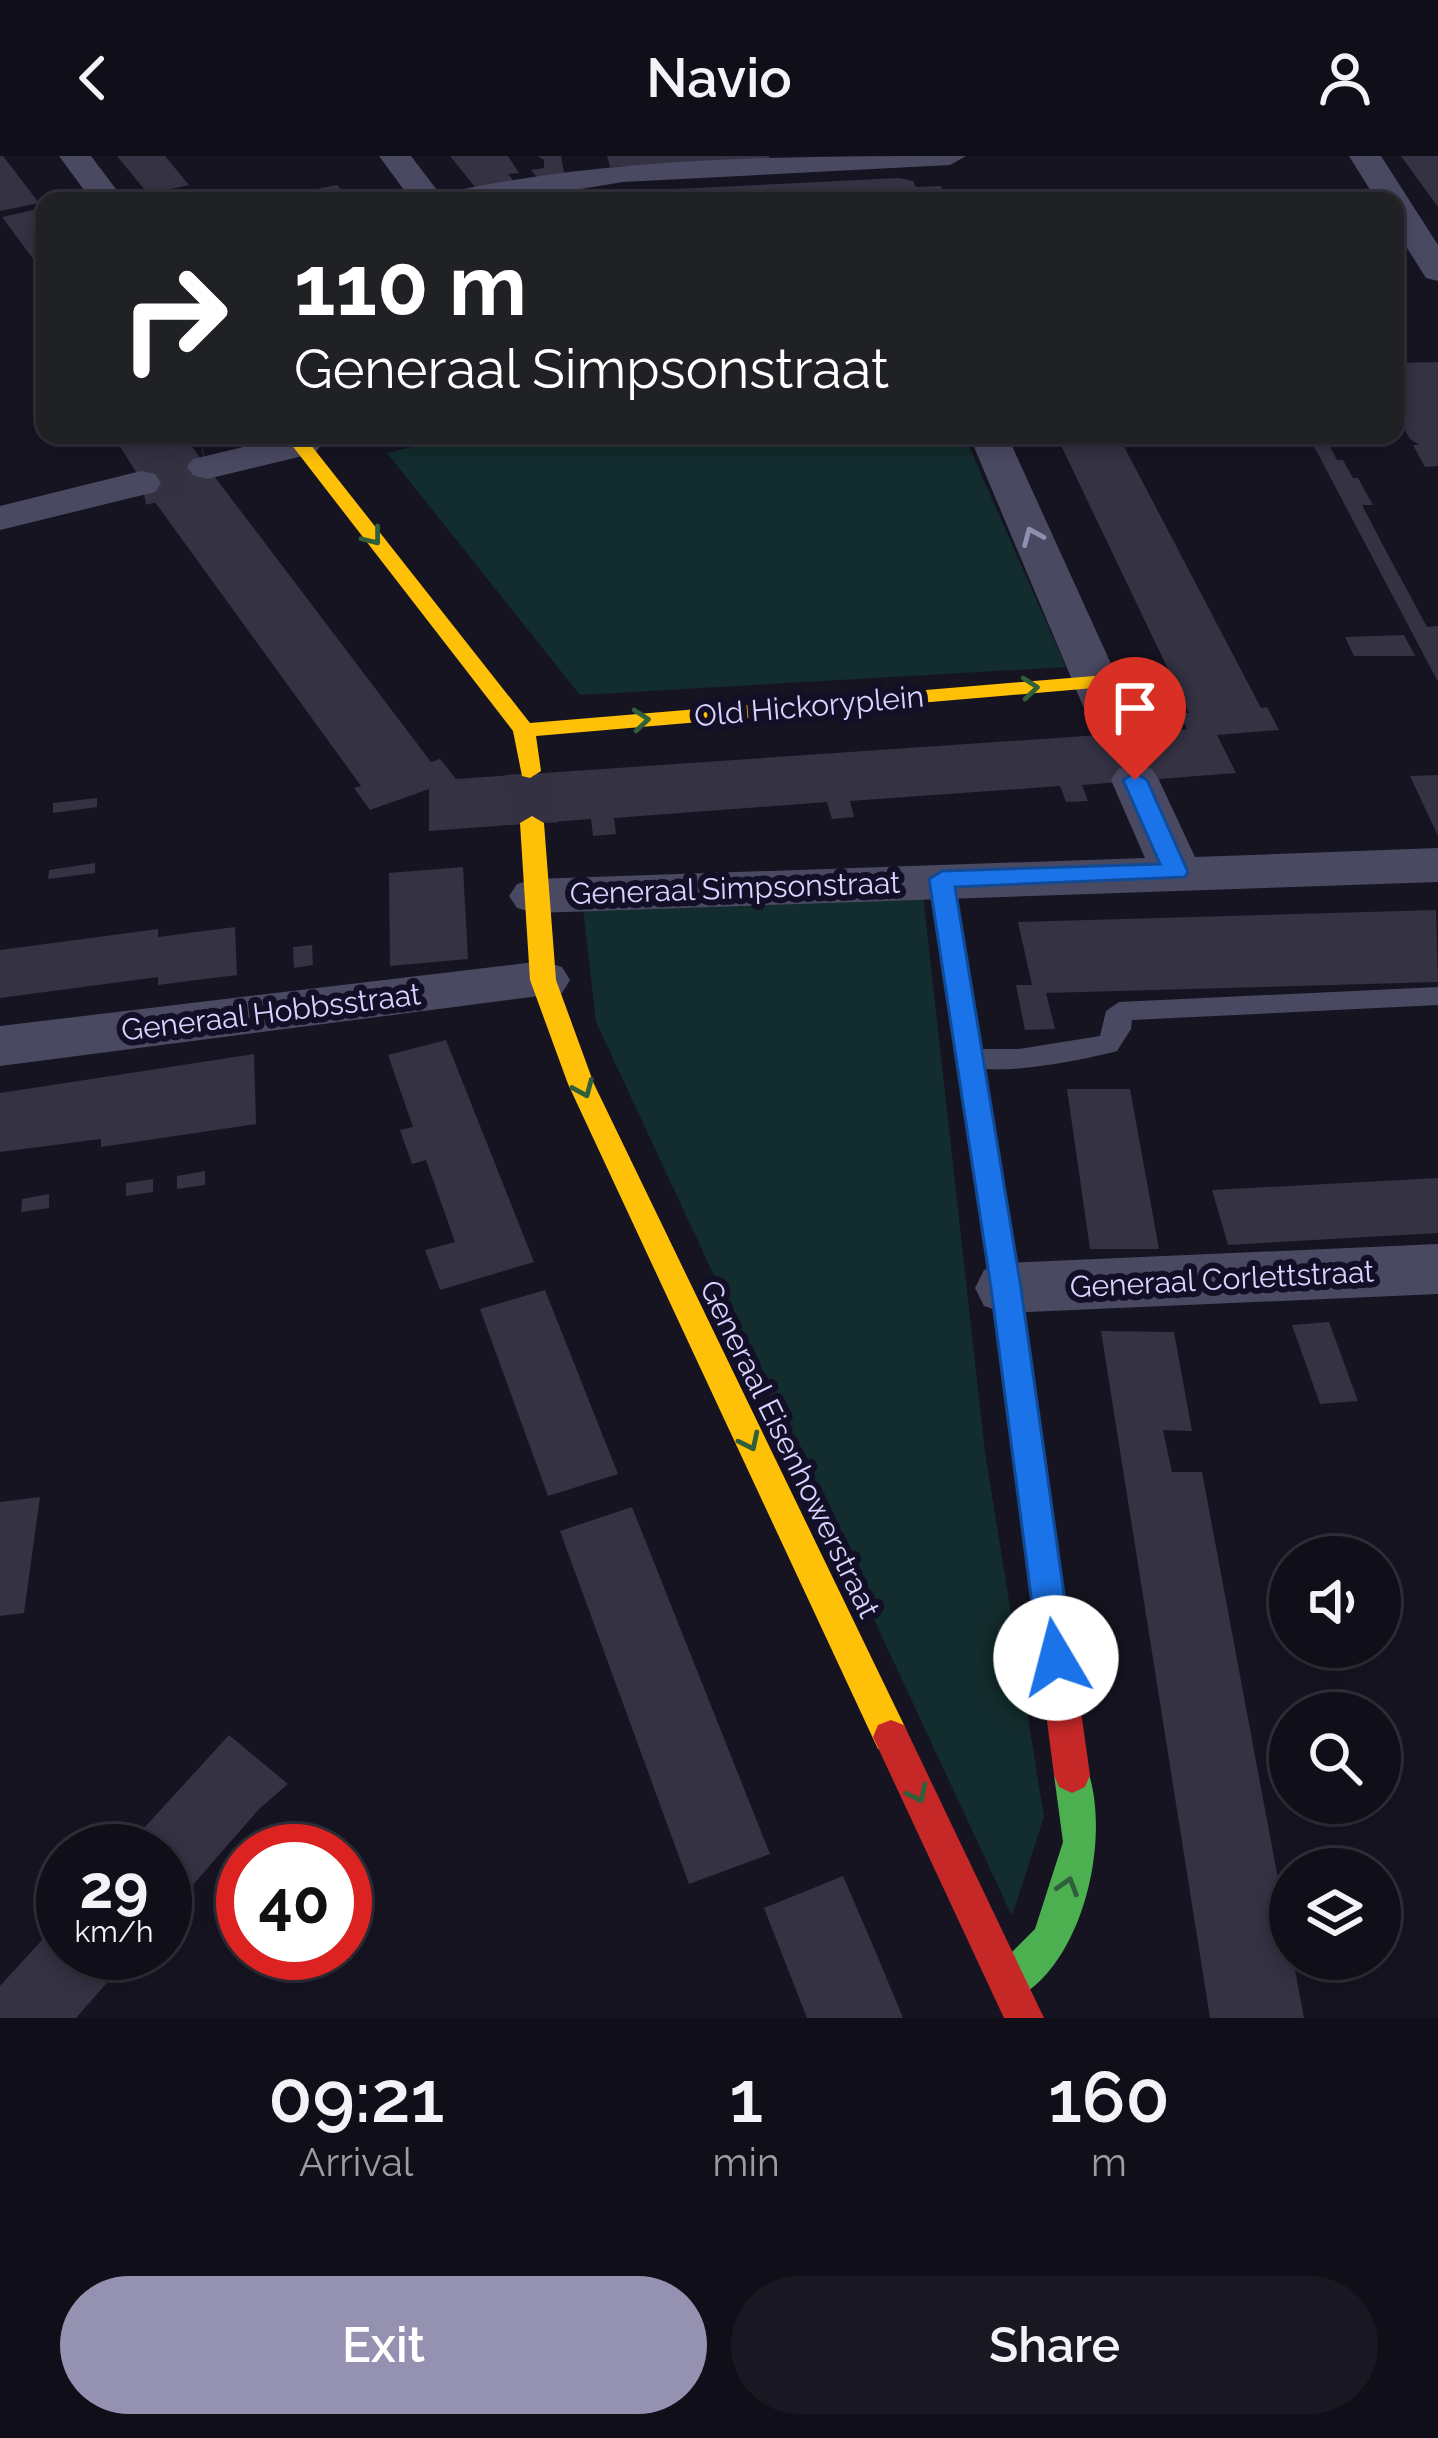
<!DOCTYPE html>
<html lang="en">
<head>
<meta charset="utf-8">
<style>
  :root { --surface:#100f19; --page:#191822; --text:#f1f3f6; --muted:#9c9ca2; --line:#302f38; --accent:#9591b1 }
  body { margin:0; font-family:Raleway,sans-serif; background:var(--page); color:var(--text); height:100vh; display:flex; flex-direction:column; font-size:45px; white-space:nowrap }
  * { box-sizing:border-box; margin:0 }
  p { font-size:39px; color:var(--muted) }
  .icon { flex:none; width:66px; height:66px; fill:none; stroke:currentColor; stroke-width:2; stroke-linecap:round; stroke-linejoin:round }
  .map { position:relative; height:1862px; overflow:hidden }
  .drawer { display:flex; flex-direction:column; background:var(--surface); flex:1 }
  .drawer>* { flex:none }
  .hud { position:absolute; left:36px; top:36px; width:1368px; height:252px; border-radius:24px; box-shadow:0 6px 18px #0003,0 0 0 3px var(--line); background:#202124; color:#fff; overflow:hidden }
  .tools { position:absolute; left:1269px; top:1380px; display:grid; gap:24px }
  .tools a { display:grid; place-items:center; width:132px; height:132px; border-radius:50%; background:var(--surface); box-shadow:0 6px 18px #0003,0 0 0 3px var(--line); font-size:60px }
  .speed { position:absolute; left:36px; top:1668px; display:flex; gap:24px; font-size:60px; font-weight:700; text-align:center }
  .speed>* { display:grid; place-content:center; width:156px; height:156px; border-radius:50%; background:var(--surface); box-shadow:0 6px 18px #0003,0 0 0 3px var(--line); line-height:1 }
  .speed small { font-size:30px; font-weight:400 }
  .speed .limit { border:18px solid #d22; background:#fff; color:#111 }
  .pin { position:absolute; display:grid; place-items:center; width:102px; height:102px; color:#fff; margin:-123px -51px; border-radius:50% 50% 50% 0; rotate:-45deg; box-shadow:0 0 12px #0007 }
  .pin .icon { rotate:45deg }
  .me { position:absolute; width:132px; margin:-66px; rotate:352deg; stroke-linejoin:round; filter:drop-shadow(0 0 9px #0008) }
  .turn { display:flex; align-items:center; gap:42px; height:252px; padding:0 60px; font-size:54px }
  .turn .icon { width:156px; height:156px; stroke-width:2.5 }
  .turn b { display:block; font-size:84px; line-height:102px }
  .eta { display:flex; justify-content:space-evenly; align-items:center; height:204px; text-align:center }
  .eta b { font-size:72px; font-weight:600; line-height:84px }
  .button { display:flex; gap:24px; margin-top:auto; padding:24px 60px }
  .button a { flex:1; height:138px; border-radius:72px; background:var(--accent); color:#fff; font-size:48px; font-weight:600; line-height:138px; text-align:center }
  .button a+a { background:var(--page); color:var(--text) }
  header { display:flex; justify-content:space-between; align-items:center; height:156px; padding:0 60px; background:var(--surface); font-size:54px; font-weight:600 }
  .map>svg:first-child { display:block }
  .green { fill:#132c2d }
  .building { fill:#343243 }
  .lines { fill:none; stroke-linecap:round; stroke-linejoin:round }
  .street-tunnel { stroke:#333142; stroke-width:45; stroke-dasharray:45 22; stroke-linecap:butt }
  .secondary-tunnel { stroke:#333142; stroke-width:52; stroke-dasharray:52 26; stroke-linecap:butt }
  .lane { fill:#4a4962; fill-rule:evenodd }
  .street { fill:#4a4962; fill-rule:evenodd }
  .fast { fill:#4caf50; fill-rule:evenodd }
  .slow { fill:#ffc107; fill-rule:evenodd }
  .jam { fill:#c62828; fill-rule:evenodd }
  .oneway { stroke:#928eb0 }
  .oneway2 { stroke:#305f3b }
  .route { fill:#1a73e8; stroke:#114b97; stroke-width:3 }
  .labels { text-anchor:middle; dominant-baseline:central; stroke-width:12; stroke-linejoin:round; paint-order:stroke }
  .street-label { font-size:30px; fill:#d9d4ff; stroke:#130f26 }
</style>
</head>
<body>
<header><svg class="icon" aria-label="back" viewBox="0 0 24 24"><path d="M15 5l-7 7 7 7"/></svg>Navio<svg class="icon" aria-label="person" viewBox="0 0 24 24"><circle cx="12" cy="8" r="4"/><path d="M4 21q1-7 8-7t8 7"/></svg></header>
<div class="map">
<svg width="1438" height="1862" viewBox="0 0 1438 1862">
  <rect width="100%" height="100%" fill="#161421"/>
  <g class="green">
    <path d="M 462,279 L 510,285 L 567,279 L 964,279 L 1066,511 L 580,539 L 387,297 Z"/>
    <path d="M 923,739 L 985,1296 L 1044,1661 L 1012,1760 L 596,866 L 583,752 Z"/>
  </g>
  <g class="building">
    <path d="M 0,0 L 3,0 L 39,47 L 0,55 Z"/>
    <path d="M 117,0 L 165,0 L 189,29 L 148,38 Z"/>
    <path d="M 450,0 L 508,0 L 519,17 L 508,18 L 517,29 L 479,36 Z"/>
    <path d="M 537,0 L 561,0 L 565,22 L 541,26 L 531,14 L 544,12 L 544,4 Z"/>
    <path d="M 607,0 L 769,0 L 770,4 L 610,11 Z"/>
    <path d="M 1401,0 L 1438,0 L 1438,51 Z"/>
    <path d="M 899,22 L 913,25 L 916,31 L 941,30 L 947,45 L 574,45 L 573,38 Z"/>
    <path d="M 337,29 L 352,45 L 267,45 L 267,43 Z"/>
    <path d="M 42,52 L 45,56 L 45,119 L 2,61 Z"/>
    <path d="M 1438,206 L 1438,310 L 1425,311 L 1413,289 L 1419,289 L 1410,283 L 1395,257 L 1395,223 L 1401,223 L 1395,207 Z"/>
    <path d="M 113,279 L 183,279 L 431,606 L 440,603 L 456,623 L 1187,573 L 1179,557 L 1189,557 L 1056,279 L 1118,279 L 1261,552 L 1267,551 L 1279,574 L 1217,579 L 1236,617 L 1082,629 L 1088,645 L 1066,646 L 1060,630 L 850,645 L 854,661 L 832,663 L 827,646 L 614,662 L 616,678 L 593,680 L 591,663 L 429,675 L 429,633 L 370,654 L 354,632 L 361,630 L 152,342 Z"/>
    <path d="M 1308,279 L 1324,279 L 1337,304 L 1343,304 L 1353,322 L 1358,322 L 1373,349 L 1362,349 L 1386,395 L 1427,471 L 1438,470 L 1438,526 Z"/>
    <path d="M 1404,479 L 1415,500 L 1354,500 L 1345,481 Z"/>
    <path d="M 1438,619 L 1438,680 L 1410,620 Z"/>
    <path d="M 97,642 L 97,651 L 53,657 L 53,647 Z"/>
    <path d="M 95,707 L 95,717 L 48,723 L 49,714 Z"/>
    <path d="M 463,711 L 468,803 L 390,810 L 389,717 Z"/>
    <path d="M 1436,754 L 1438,826 L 1046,837 L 1055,873 L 1025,874 L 1016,829 L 1032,829 L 1018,766 Z"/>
    <path d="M 235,771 L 237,819 L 158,829 L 158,821 L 0,842 L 0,794 L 158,773 L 158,781 Z"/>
    <path d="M 312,789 L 313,809 L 294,812 L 293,791 Z"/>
    <path d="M 446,884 L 534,1106 L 440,1134 L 425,1094 L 455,1086 L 426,1004 L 412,1008 L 400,974 L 413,971 L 388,899 Z"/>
    <path d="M 254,898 L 256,968 L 101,991 L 101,983 L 0,996 L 0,937 Z"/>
    <path d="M 1067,933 L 1130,933 L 1159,1093 L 1090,1093 Z"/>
    <path d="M 205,1015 L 205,1029 L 177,1033 L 177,1020 Z"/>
    <path d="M 1438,1022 L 1438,1077 L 1228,1089 L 1212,1034 Z"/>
    <path d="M 153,1023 L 153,1036 L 126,1040 L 126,1027 Z"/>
    <path d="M 49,1038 L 49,1052 L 21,1056 L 22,1043 Z"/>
    <path d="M 545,1134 L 618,1318 L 548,1340 L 480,1153 Z"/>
    <path d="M 1329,1166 L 1358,1245 L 1320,1248 L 1292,1169 Z"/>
    <path d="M 1101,1175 L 1174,1176 L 1192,1275 L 1163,1274 L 1172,1316 L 1202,1316 L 1304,1862 L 1210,1862 Z"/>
    <path d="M 40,1341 L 24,1457 L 0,1460 L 0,1346 Z"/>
    <path d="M 632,1351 L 770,1698 L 689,1728 L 560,1375 Z"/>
    <path d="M 229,1579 L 288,1628 L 259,1653 L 165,1761 L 165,1695 L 123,1695 Z"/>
    <path d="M 843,1720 L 874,1792 L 903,1862 L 807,1862 L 764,1752 Z"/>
    <path d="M 63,1761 L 63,1797 L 133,1797 L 76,1862 L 0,1862 L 0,1830 Z"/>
  </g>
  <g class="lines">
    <g class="street-tunnel">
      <path d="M 141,327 L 207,311"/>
      <path d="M 1118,576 L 1135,624"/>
    </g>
    <path class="secondary-tunnel" d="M 531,618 L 532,667"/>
    <path class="lane" d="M 1438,831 L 1438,849 L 1132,864 L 1131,873 L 1117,895 C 1088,903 975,927 957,903 L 970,893 L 1019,893 L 1100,880 L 1106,855 L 1119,846 Z"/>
    <g class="street">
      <path d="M 59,0 L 91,0 L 125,45 L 92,45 Z"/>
      <path d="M 379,0 L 411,0 L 440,38 C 611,0 791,0 966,0 L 950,9 L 623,26 L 509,45 L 412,45 Z"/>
      <path d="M 1349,0 L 1381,0 L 1438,89 L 1438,125 L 1426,122 L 1395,73 L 1395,45 L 1377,45 Z"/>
      <path d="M 294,279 L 315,281 L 321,289 L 315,297 L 207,323 L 193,319 L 187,311 L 193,303 Z"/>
      <path d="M 969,279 L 1007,279 L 1142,576 L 1135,586 L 1118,590 L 1101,586 L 1094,576 Z"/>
      <path d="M 141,315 L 155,318 L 161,327 L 155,336 L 0,374 L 0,350 Z"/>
      <path d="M 1135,609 L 1152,613 L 1159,624 L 1195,701 L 1438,692 L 1438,726 L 535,757 L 517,752 L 509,740 L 517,728 L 535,723 L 1145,702 L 1111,624 L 1118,613 Z"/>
      <path d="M 543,805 L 562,811 L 570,824 L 562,837 L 0,910 L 0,870 Z"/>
      <path d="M 1438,1088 L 1438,1138 L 1006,1157 L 984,1150 L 975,1132 L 984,1114 L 1006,1107 Z"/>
    </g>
    <path class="fast" d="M 1072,1601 L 1085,1607 C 1114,1676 1084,1815 1009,1846 L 995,1841 L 990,1827 L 995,1813 L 1035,1773 L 1063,1686 L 1054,1619 L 1059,1607 Z"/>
    <g class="slow">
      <path d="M 284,279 L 303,279 L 530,567 L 1094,520 L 1105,526 L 1094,532 L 536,580 L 541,615 L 530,622 L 522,620 L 513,575 Z"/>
      <path d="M 532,660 L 544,667 L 556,824 L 594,928 L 904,1569 L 909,1581 L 904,1593 L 891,1598 L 878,1593 L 568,928 L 530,824 L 520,667 Z"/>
    </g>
    <g class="jam">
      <path d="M 942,715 L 954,723 L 1021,1132 L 1090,1619 L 1085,1631 L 1072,1637 L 1059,1631 L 1054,1619 L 991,1132 L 930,723 Z"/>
      <path d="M 891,1564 L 904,1569 L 1044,1862 L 1004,1862 L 873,1581 L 878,1569 Z"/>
    </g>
  </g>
  <defs><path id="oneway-chevron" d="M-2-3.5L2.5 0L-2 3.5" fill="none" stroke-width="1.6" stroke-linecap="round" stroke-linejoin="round" transform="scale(3)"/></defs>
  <use class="oneway" href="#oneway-chevron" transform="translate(1032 380) rotate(-113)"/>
  <g class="oneway2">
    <use href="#oneway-chevron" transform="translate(373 381) rotate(52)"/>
    <use href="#oneway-chevron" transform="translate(1030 532) rotate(-5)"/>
    <use href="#oneway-chevron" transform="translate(641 564) rotate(-5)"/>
    <use href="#oneway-chevron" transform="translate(584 933) rotate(67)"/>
    <use href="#oneway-chevron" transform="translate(750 1286) rotate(64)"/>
    <use href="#oneway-chevron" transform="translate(918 1638) rotate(64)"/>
    <use href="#oneway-chevron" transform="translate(1068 1730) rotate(-73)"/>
  </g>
  <path class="route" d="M 1135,617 L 1147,624 L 1188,716 L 1185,721 L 955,731 L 1021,1132 L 1073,1502 L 1068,1513 L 1056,1518 L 1044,1513 L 1039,1502 L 991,1132 L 929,723 L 942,715 L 1160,708 L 1123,624 Z"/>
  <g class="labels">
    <g class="street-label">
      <text transform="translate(809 550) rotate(-5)">Old Hickoryplein</text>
      <text transform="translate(735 732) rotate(-2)">Generaal Simpsonstraat</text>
      <text transform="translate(271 856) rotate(-7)">Generaal Hobbsstraat</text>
      <text transform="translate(1222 1123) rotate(-3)">Generaal Corlettstraat</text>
      <text transform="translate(790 1293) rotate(64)">Generaal Eisenhowerstraat</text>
    </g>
  </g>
</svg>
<div class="tools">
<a><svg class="icon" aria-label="sound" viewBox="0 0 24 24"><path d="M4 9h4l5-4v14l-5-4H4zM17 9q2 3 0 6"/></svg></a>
<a><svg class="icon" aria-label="search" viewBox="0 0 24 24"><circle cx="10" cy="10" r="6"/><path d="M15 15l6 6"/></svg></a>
<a><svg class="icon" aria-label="layers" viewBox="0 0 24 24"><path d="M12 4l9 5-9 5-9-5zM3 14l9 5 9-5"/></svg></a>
</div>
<div class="speed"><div>29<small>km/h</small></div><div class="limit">40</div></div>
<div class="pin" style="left:1135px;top:624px;background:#d93025"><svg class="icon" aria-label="arrive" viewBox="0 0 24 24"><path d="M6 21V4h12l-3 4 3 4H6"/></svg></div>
<svg class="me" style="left:1056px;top:1502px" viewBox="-20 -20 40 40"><circle r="19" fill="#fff"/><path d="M0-13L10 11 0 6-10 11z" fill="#1a73e8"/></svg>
<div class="hud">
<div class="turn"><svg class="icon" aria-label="right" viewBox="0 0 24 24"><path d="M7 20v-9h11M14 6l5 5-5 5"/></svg><div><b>110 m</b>Generaal Simpsonstraat</div></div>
</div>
</div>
<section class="drawer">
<div class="eta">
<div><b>09:21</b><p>Arrival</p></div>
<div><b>1</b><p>min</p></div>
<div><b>160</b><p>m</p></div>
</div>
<div class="button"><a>Exit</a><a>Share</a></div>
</section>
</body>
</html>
